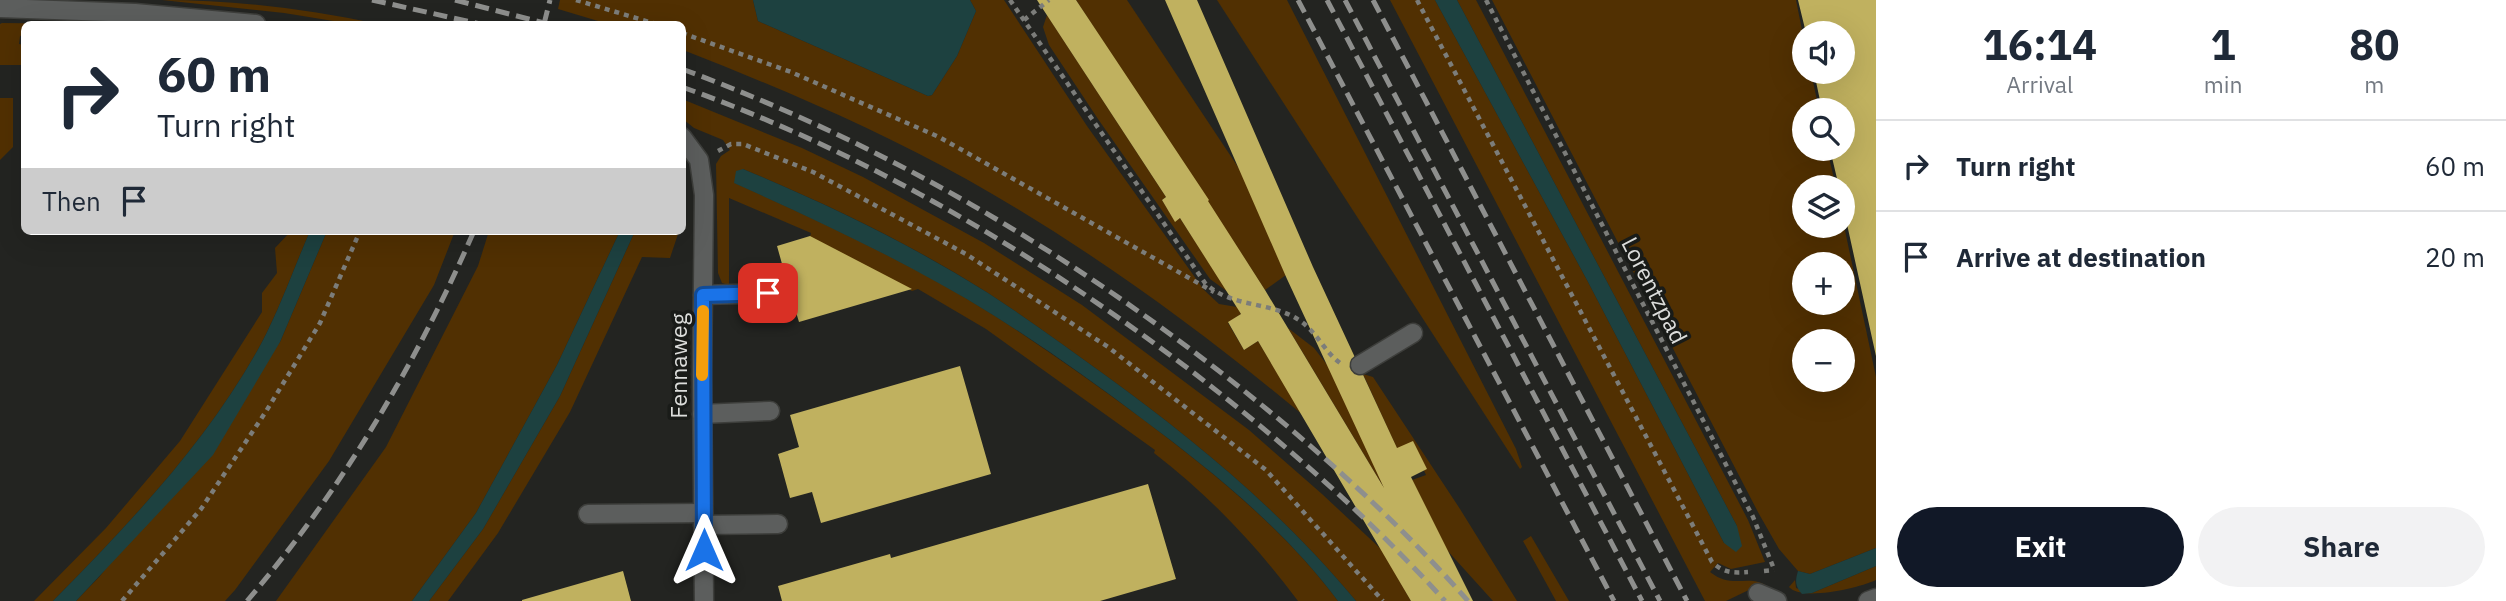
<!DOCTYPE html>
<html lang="en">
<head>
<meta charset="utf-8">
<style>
  :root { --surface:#fff; --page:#f2f2f3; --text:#1f2937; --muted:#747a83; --line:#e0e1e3; --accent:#111827 }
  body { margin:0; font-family:"IBM Plex Sans",sans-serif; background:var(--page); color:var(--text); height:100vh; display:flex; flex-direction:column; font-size:26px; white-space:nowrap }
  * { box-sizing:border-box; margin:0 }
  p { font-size:23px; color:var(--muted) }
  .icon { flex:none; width:38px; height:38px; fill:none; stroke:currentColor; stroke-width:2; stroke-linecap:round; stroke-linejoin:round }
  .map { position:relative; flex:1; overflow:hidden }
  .panel { display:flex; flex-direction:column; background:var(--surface); width:630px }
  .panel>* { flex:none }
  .guide { position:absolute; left:21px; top:21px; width:665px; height:214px; border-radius:10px; box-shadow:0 7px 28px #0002; background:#fff; color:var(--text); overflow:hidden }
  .fabs { position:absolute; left:1792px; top:21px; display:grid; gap:14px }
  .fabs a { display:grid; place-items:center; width:63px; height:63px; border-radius:50%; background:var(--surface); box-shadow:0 7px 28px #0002; font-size:35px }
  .pin { position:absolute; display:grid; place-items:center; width:60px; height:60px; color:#fff; margin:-30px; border-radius:14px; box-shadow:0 4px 10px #0006 }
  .me { position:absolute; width:77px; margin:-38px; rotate:0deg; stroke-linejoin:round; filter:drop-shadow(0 0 5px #0008) }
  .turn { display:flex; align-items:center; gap:24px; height:147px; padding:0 21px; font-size:32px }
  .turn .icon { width:91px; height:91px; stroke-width:2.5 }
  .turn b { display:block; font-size:49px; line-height:60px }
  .then { display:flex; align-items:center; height:66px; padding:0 21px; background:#0003; gap:14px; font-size:26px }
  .eta { display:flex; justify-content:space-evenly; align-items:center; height:119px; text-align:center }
  .eta b { font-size:42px; font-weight:700; line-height:49px }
  .button { display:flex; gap:14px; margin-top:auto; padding:14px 21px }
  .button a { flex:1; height:80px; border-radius:42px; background:var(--accent); color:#fff; font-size:28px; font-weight:700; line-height:80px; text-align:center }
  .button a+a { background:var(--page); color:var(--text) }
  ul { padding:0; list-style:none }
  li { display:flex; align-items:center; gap:21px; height:91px; padding:0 21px; border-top:2px solid var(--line) }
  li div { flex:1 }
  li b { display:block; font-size:26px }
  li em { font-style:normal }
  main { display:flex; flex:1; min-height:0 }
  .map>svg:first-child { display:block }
  .green { fill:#513002; fill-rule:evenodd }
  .water { fill:#1d4140 }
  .building { fill:#c0b15f }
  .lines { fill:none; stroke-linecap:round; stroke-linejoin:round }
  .minor-casing { stroke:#3d3e3b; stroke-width:21 }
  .path { stroke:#7c7d7a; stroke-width:4.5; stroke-dasharray:5 5; stroke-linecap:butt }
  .minor { stroke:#5c5e5d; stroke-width:18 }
  .rail { stroke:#8e8f8d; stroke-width:5; stroke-dasharray:14 7; stroke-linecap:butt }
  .route-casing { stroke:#114b97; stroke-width:18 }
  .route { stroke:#1a73e8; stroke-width:12 }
  .slow { stroke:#f59e0b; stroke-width:12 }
  .labels { text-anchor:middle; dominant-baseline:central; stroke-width:7; stroke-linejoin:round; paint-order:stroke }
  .street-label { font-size:23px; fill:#dcdddb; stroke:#191b18 }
</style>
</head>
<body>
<main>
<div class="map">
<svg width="1876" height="601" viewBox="0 0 1876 601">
  <rect width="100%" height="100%" fill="#232421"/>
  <g class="green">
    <path d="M 162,0 C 235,0 307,9 378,24 L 352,24 L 284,13 Z"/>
    <path d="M 560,0 L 753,0 L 758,21 L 928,96 L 932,95 L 957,56 L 976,11 L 970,0 L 1004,0 L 1087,126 L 1204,290 L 1219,304 L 1237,307 L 1241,314 L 1228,323 L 1244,350 L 1258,341 L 1303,415 C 1198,328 1087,247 968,180 C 876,129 780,88 683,50 L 682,24 L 608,24 L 558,9 Z"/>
    <path d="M 1076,0 L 1127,0 L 1240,170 L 1286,275 L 1265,290 Z"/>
    <path d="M 1217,0 L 1287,0 L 1516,449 L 1522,467 L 1520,469 Z"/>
    <path d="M 1390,0 L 1435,0 L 1587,280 L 1724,543 L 1737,526 L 1457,0 L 1476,0 L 1748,520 L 1765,562 L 1731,569 L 1718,563 L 1710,572 C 1734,591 1750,571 1771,589 L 1755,587 L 1726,601 L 1705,601 Z"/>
    <path d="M 1492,0 L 1796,0 L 1804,40 L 1804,72 L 1811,72 L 1819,110 L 1804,110 L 1804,149 L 1827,149 L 1836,187 L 1804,187 L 1804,226 L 1843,226 L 1843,221 L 1876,377 L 1876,548 L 1810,574 L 1798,571 L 1779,549 L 1759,514 ZM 1804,264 L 1843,264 L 1843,303 L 1804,303 ZM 1804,341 L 1843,341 L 1843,380 L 1804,380 Z"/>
    <path d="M 1047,15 L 1166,197 L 1162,200 L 1175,221 L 1180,218 L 1228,292 L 1210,279 L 1098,119 L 1049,45 L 1043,27 Z"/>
    <path d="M 2,23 L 88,24 L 24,24 L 24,35 L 20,36 L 19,44 L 24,45 L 24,65 L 0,65 L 0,24 Z"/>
    <path d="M 0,98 L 13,98 L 13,147 L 0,160 Z"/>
    <path d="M 682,99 L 802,148 L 863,177 L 984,243 L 1082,305 L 1249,430 L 1322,494 L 1382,550 L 1411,601 L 1356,601 C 1284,514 1196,441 1105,375 C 1066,347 1028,319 988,293 C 911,244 827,204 743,169 L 735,183 C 823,223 913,264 995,316 C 1046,349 1095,384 1144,420 C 1214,473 1285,530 1338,601 L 1298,601 C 1256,545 1210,496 1154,453 L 1155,450 L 986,329 L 918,289 L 912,291 L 810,237 L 811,233 L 729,198 L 729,285 L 722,283 L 718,273 L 716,164 L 721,156 L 730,150 L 723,140 L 694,128 L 683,119 Z"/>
    <path d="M 291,231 L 310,231 C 294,268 280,308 261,344 C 208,441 130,523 53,601 L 34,601 L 106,528 L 180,441 L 262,312 L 262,293 L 277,273 L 275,248 Z"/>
    <path d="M 327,231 L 455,231 L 434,285 L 329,461 L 235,590 L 225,601 L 76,601 L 100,576 L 280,342 Z"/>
    <path d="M 489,231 L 620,231 L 557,365 L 476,513 L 412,601 L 276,601 L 386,447 L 478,266 Z"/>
    <path d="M 635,231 L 679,231 L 670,258 L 642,257 L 570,412 L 498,533 L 448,601 L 429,601 L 483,529 L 560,396 Z"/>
    <path d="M 1288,328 L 1314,348 L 1328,366 L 1387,493 Z"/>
    <path d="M 1363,374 L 1373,377 L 1460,509 L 1517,601 L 1493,601 L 1446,549 L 1412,480 L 1426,475 L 1414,448 L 1399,453 Z"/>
    <path d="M 1531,536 L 1569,601 L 1556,601 L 1523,541 Z"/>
    <path d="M 1876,566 L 1876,580 C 1856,589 1801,601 1789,587 L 1795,580 L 1796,588 L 1812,593 Z"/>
  </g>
  <g class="water">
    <path d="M 753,0 L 970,0 L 976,11 L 957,56 L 932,95 L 928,96 L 758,21 Z"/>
    <path d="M 1435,0 L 1457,0 L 1737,526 L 1742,546 L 1736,552 L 1724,543 L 1587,280 Z"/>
    <path d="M 743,169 C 827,204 910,244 988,293 C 1028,319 1066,347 1105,375 C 1196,441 1284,514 1356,601 L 1338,601 C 1285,530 1215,473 1145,421 C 1096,384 1046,348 993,315 C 911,264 823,223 734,183 L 736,171 Z"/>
    <path d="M 310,231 L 327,231 L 280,342 L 213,455 L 76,601 L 53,601 C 130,523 208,441 261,344 C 280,308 294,268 310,231 Z"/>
    <path d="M 620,231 L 635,231 L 560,396 L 483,529 L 429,601 L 412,601 L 476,513 L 557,365 Z"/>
    <path d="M 1876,548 L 1876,566 L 1812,593 L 1802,594 C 1795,586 1795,581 1798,571 L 1810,574 Z"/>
  </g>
  <g class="building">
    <path d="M 1037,0 L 1076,0 L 1209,200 L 1208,201 L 1265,290 L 1384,488 L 1287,279 L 1165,0 L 1197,0 L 1313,267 L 1397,448 L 1413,441 L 1427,469 L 1411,477 L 1473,601 L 1411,601 L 1258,341 L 1244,350 L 1228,322 L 1241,314 L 1180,218 L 1175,222 L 1162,200 L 1166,197 Z"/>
    <path d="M 1798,0 L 1876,0 L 1876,356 L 1843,206 L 1843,187 L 1839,187 L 1830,149 L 1843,149 L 1843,110 L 1822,110 L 1814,72 L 1843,72 L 1843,33 L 1806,33 Z"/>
    <path d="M 810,236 L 912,289 L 799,322 L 784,273 L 779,273 L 784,271 L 777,246 Z"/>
    <path d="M 960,366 L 991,474 L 821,523 L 812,492 L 790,498 L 778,454 L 799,447 L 790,415 Z"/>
    <path d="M 1148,484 L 1176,579 L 1100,601 L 782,601 L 778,586 L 890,554 L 891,558 Z"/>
    <path d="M 623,571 L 631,601 L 522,601 L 522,600 Z"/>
  </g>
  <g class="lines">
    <g class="minor-casing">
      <g id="minor">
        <path d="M 0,8 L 135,13 L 256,24"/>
        <path d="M 682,137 L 699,160 L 704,195 L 702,377 L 704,601"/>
        <path d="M 703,295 L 768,293"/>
        <path d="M 1360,365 L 1413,333"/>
        <path d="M 702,414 L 770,411"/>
        <path d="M 588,514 L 703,513"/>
        <path d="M 703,525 L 778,524"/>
        <path d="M 1758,593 L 1777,601"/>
        <path d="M 1868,601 L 1876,598"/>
      </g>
    </g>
    <g class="path">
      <path d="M 576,0 L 656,24"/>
      <path d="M 1010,0 L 1205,283 C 1231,308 1270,301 1299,320 C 1316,331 1324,351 1340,363"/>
      <path d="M 1417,0 L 1712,562 C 1724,573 1732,573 1748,572"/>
      <path d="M 1486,0 L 1753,517 L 1774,569"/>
      <path d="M 1024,20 L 1049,0"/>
      <path d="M 682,33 L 791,72 L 939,137 L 1214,292"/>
      <path d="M 718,151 L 731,144 L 743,144 L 813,172 L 966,254 L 1108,347 L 1266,470 L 1383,601"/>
      <path d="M 1764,571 L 1774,570"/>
      <path d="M 122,601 L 201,509 L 265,413 L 320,323 L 360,231"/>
    </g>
    <use href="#minor" class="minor"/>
    <g class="rail">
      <path d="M 372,0 L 480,24"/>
      <path d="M 455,0 L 548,24"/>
      <path d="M 1298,0 L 1614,601"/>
      <path d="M 1327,0 L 1642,601"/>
      <path d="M 1345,0 L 1660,601"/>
      <path d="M 1373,0 L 1687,601"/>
      <path d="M 544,24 L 550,0"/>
      <path d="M 682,69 C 879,142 1059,246 1224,375 C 1311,443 1395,518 1468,601"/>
      <path d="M 682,87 C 867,153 1039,255 1194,373 C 1283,442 1369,517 1445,601"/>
      <path d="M 247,601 C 342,490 416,364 474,231"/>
    </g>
  </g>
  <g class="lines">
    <g class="route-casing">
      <path id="route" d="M 704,550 L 703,295 L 768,293"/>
    </g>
    <use href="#route" class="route"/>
    <path class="slow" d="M 702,375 L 703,311"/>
  </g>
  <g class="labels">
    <g class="street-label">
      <text transform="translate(1655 290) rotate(63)">Lorentzpad</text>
      <text transform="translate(678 366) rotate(-90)">Fennaweg</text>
    </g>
  </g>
</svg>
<div class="fabs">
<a><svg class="icon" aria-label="sound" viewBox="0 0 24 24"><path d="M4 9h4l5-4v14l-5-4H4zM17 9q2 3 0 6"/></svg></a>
<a><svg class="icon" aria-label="search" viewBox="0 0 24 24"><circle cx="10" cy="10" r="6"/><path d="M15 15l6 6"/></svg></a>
<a><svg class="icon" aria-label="layers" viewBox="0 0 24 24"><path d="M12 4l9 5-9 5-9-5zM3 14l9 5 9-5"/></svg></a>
<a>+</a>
<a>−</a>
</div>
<div class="pin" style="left:768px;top:293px;background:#d93025"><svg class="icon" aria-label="arrive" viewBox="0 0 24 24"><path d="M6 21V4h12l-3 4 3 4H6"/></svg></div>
<svg class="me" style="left:704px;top:550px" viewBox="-20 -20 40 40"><path d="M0-17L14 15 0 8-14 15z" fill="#1a73e8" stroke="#fff" stroke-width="4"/></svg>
<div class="guide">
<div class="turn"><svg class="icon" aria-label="right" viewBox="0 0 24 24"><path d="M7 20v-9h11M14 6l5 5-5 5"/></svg><div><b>60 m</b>Turn right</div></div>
<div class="then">Then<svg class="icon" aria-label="arrive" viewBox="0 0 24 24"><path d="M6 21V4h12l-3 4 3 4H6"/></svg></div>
</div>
</div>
<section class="panel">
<div class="eta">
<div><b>16:14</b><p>Arrival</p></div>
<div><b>1</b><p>min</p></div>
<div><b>80</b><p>m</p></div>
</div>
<ul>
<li><svg class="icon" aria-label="right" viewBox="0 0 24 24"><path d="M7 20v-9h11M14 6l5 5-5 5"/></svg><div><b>Turn right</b></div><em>60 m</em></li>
<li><svg class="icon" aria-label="arrive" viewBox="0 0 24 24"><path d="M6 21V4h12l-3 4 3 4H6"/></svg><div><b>Arrive at destination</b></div><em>20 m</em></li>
</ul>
<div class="button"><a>Exit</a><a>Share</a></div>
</section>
</main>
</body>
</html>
